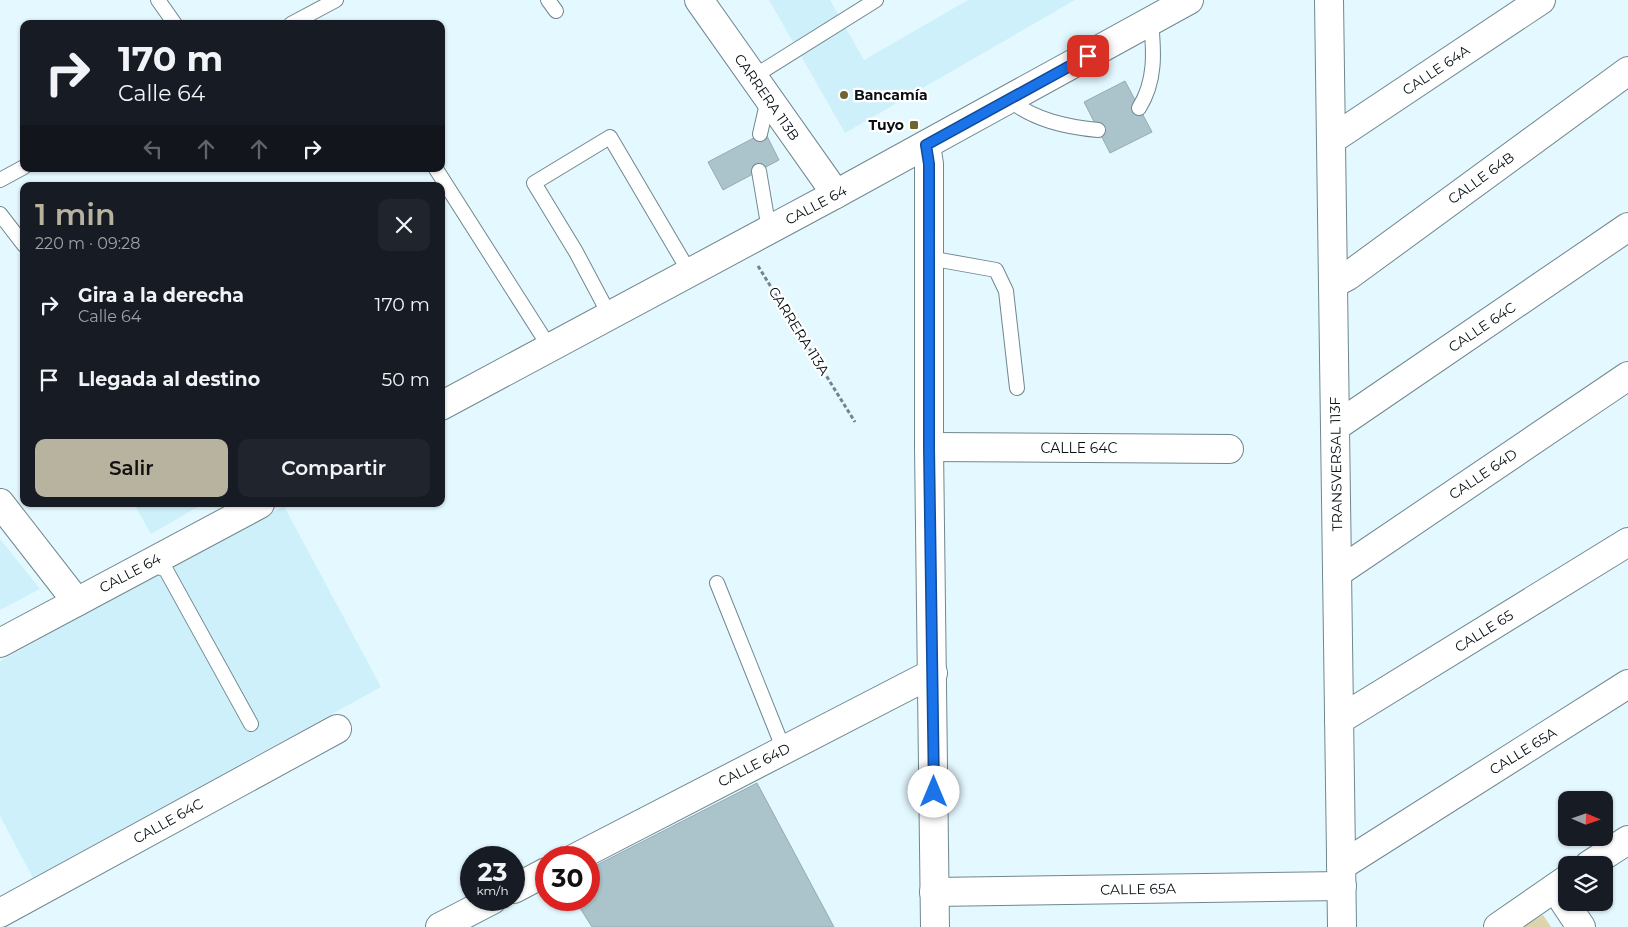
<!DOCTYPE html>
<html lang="es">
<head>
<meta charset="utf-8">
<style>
  :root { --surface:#171b24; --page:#20242c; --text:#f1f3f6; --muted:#9ea1a6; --accent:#b7b39e }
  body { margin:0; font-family:Montserrat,sans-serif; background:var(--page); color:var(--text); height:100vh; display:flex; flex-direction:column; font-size:19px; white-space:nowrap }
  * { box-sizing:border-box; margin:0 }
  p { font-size:16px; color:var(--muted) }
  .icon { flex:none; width:28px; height:28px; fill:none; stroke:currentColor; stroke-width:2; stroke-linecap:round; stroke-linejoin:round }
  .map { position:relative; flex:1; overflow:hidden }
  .sheet { position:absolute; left:20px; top:182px; width:425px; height:325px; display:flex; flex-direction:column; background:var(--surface); border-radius:10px; box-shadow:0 1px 4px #0004 }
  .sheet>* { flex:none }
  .hud { position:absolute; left:20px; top:20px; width:425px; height:152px; border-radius:10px; box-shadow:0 1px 4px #0004; background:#171b24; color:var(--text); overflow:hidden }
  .needle { width:32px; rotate:92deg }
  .fabs { position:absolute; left:1558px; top:791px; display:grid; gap:10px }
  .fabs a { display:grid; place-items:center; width:55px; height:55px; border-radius:10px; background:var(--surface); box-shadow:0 1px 4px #0004; font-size:25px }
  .speed { position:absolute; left:460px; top:846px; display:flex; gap:10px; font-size:25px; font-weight:700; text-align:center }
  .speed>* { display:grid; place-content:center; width:65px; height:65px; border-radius:50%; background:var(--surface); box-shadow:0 1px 4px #0004; line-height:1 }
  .speed small { font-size:12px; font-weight:400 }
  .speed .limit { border:8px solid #d22; background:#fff; color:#111 }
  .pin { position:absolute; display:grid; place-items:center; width:42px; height:42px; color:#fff; margin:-21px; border-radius:10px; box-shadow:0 2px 8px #0006 }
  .me { position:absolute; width:55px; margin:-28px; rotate:0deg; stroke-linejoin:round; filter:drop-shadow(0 0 4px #0008) }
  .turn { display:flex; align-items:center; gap:18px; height:105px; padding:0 15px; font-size:22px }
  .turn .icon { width:65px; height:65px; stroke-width:2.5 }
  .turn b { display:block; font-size:35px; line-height:42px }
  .lanes { display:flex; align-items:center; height:48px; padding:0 15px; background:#0003; justify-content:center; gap:25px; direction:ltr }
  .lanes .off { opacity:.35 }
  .round { display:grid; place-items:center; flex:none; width:52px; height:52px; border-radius:10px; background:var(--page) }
  .headline { display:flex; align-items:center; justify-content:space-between; height:85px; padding:0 15px }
  h1 { font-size:30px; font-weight:600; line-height:38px; color:var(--accent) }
  .button { display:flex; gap:10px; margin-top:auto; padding:10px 15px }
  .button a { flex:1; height:58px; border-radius:10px; background:var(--accent); color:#111; font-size:20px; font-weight:600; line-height:58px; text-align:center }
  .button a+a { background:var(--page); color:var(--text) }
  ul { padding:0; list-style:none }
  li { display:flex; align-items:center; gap:15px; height:75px; padding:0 15px }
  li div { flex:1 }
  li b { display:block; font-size:19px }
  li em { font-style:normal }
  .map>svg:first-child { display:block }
  .built { fill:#cef0fb }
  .green { fill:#ddd4ad }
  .building { fill:#abc3ca; stroke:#94acb3 }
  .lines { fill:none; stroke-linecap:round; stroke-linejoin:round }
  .service-casing { stroke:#70878e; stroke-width:16 }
  .minor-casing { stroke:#70878e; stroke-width:30 }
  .tertiary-casing { stroke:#70878e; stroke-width:30 }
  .path { stroke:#768489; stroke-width:3; stroke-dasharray:4 2.5; stroke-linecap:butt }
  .service { stroke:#fff; stroke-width:14 }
  .minor { stroke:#fff; stroke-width:28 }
  .tertiary { stroke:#fff; stroke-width:28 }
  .route-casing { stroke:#114b97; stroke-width:12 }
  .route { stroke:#1a73e8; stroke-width:9 }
  .poi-dot { fill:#706532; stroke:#fff; stroke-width:2 }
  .labels { text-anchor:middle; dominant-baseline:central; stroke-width:4.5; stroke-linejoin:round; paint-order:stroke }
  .street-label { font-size:14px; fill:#081013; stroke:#fff }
  .poi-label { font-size:14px; font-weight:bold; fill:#081013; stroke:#fff; text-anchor:start }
</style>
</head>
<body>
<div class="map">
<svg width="1628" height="927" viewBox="0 0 1628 927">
  <rect width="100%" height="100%" fill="#e4f8ff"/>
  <g class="built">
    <path d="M 769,0 L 830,0 L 864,60 L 968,0 L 1075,0 L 845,133 Z"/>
    <path d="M 134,504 L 203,504 L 151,534 Z"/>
    <path d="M 284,506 L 381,687 L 33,878 L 0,816 L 0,661 Z"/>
    <path d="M 0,539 L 40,589 L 0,610 Z"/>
  </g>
  <path class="green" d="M 1543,915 L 1551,927 L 1522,927 Z"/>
  <g class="building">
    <path d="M 1125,81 L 1152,132 L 1110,153 L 1084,102 Z"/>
    <path d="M 765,132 L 779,160 L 723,190 L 708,162 Z"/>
    <path d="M 757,783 L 834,927 L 592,927 L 575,900 L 589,900 L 589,869 Z"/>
  </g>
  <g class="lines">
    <g class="service-casing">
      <g id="service">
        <path d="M 158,0 L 175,24"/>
        <path d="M 548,0 L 556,11"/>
        <path d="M 291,24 L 336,0"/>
        <path d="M 753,77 L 876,0"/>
        <path d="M 1008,99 C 1034,120 1066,127 1098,130"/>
        <path d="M 1139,108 C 1156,81 1154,52 1151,21"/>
        <path d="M 760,134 L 768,99"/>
        <path d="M 436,169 L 550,348"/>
        <path d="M 759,171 L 769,230"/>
        <path d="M 0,180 L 24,167"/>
        <path d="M 0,214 L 24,245"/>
        <path d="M 929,258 L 996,270 L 1006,291 L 1017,388"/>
        <path d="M 610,316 L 576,252 L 534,183 L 610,137 L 690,273"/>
        <path d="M 150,563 L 166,570 L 251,724"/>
        <path d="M 717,583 L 784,750"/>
      </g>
    </g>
    <g class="minor-casing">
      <g id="minor">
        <path d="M 1331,140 L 1541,0"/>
        <path d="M 926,145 L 929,164 L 929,447 L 935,927"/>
        <path d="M 1333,284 L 1348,276 L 1628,71"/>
        <path d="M 1335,427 L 1628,227"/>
        <path d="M 929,447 L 1229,449"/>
        <path d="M 0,503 L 77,602"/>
        <path d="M 1337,573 L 1628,376"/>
        <path d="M 1339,720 L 1628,542"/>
        <path d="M 575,858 L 933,673"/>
        <path d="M 1589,865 L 1628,840"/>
        <path d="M 1341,866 L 1628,684"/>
        <path d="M 1555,888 L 1581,927"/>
        <path d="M 514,889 L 546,872"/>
        <path d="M 934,892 L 1342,886"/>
        <path d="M 0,913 L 337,729"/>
        <path d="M 440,927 L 492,900"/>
        <path d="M 1498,927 L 1566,880"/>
      </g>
    </g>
    <g class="tertiary-casing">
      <g id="tertiary">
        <path d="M 699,0 L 836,194"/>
        <path d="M 1329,0 L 1342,927"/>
        <path d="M 441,406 L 836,194 L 1189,0"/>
        <path d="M 0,643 L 260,504"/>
      </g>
    </g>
    <path class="path" d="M 758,266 L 855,422"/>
    <use href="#service" class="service"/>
    <use href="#minor" class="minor"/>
    <use href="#tertiary" class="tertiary"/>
  </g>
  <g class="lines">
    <g class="route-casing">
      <path id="route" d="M 934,792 L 929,447 L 929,164 L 926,145 L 1088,56"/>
    </g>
    <use href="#route" class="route"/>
  </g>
  <g class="poi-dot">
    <circle cx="844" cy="95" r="5"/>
    <rect x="909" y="120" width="10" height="10" rx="2.5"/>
  </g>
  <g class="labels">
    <g class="street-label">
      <text transform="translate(1436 70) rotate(-34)">CALLE 64A</text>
      <text transform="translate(767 97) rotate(55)">CARRERA 113B</text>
      <text transform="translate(1481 178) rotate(-36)">CALLE 64B</text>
      <text transform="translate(816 205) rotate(-28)">CALLE 64</text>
      <text transform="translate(1482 327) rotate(-34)">CALLE 64C</text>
      <text transform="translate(799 331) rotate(58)">CARRERA 113A</text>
      <text x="1079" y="448">CALLE 64C</text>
      <text transform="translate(1336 464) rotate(-91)">TRANSVERSAL 113F</text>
      <text transform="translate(1483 474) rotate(-34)">CALLE 64D</text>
      <text transform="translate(130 573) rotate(-28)">CALLE 64</text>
      <text transform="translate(1484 631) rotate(-32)">CALLE 65</text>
      <text transform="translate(1523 751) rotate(-32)">CALLE 65A</text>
      <text transform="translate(754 765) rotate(-27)">CALLE 64D</text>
      <text transform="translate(168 821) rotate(-29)">CALLE 64C</text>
      <text transform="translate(1138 889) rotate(-1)">CALLE 65A</text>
    </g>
    <g class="poi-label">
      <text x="854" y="95">Bancamía</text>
      <text x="904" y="125" text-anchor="end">Tuyo</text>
    </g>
  </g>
</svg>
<div class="fabs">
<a><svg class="needle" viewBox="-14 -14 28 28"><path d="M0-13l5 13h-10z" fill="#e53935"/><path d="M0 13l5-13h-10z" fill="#9ea1a6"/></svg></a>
<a><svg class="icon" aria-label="layers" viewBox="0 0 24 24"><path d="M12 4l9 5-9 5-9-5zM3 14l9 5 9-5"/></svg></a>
</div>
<div class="speed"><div>23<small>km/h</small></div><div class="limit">30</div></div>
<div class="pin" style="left:1088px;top:56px;background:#d93025"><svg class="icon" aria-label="arrive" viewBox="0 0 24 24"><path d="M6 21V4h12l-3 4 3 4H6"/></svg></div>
<svg class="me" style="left:934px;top:792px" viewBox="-20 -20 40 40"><circle r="19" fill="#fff"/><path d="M0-13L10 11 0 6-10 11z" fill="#1a73e8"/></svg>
<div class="hud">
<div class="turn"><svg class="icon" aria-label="right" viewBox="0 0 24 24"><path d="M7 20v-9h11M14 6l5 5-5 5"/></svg><div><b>170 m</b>Calle 64</div></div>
<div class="lanes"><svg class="icon off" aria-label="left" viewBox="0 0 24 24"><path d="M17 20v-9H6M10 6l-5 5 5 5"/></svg><svg class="icon off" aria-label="ahead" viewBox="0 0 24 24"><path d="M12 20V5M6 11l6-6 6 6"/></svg><svg class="icon off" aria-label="ahead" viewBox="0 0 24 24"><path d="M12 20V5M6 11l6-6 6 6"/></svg><svg class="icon" aria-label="right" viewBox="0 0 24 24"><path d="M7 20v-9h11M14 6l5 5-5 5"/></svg></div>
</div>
<section class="sheet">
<div class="headline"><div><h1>1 min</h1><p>220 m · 09:28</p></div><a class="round"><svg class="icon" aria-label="close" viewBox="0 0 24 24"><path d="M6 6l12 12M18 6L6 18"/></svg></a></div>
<ul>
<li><svg class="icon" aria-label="right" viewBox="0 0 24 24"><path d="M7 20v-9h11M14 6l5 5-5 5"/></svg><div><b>Gira a la derecha</b><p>Calle 64</p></div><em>170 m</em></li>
<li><svg class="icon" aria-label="arrive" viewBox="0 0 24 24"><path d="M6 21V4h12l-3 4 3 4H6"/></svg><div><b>Llegada al destino</b></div><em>50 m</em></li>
</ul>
<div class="button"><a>Salir</a><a>Compartir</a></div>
</section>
</div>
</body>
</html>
